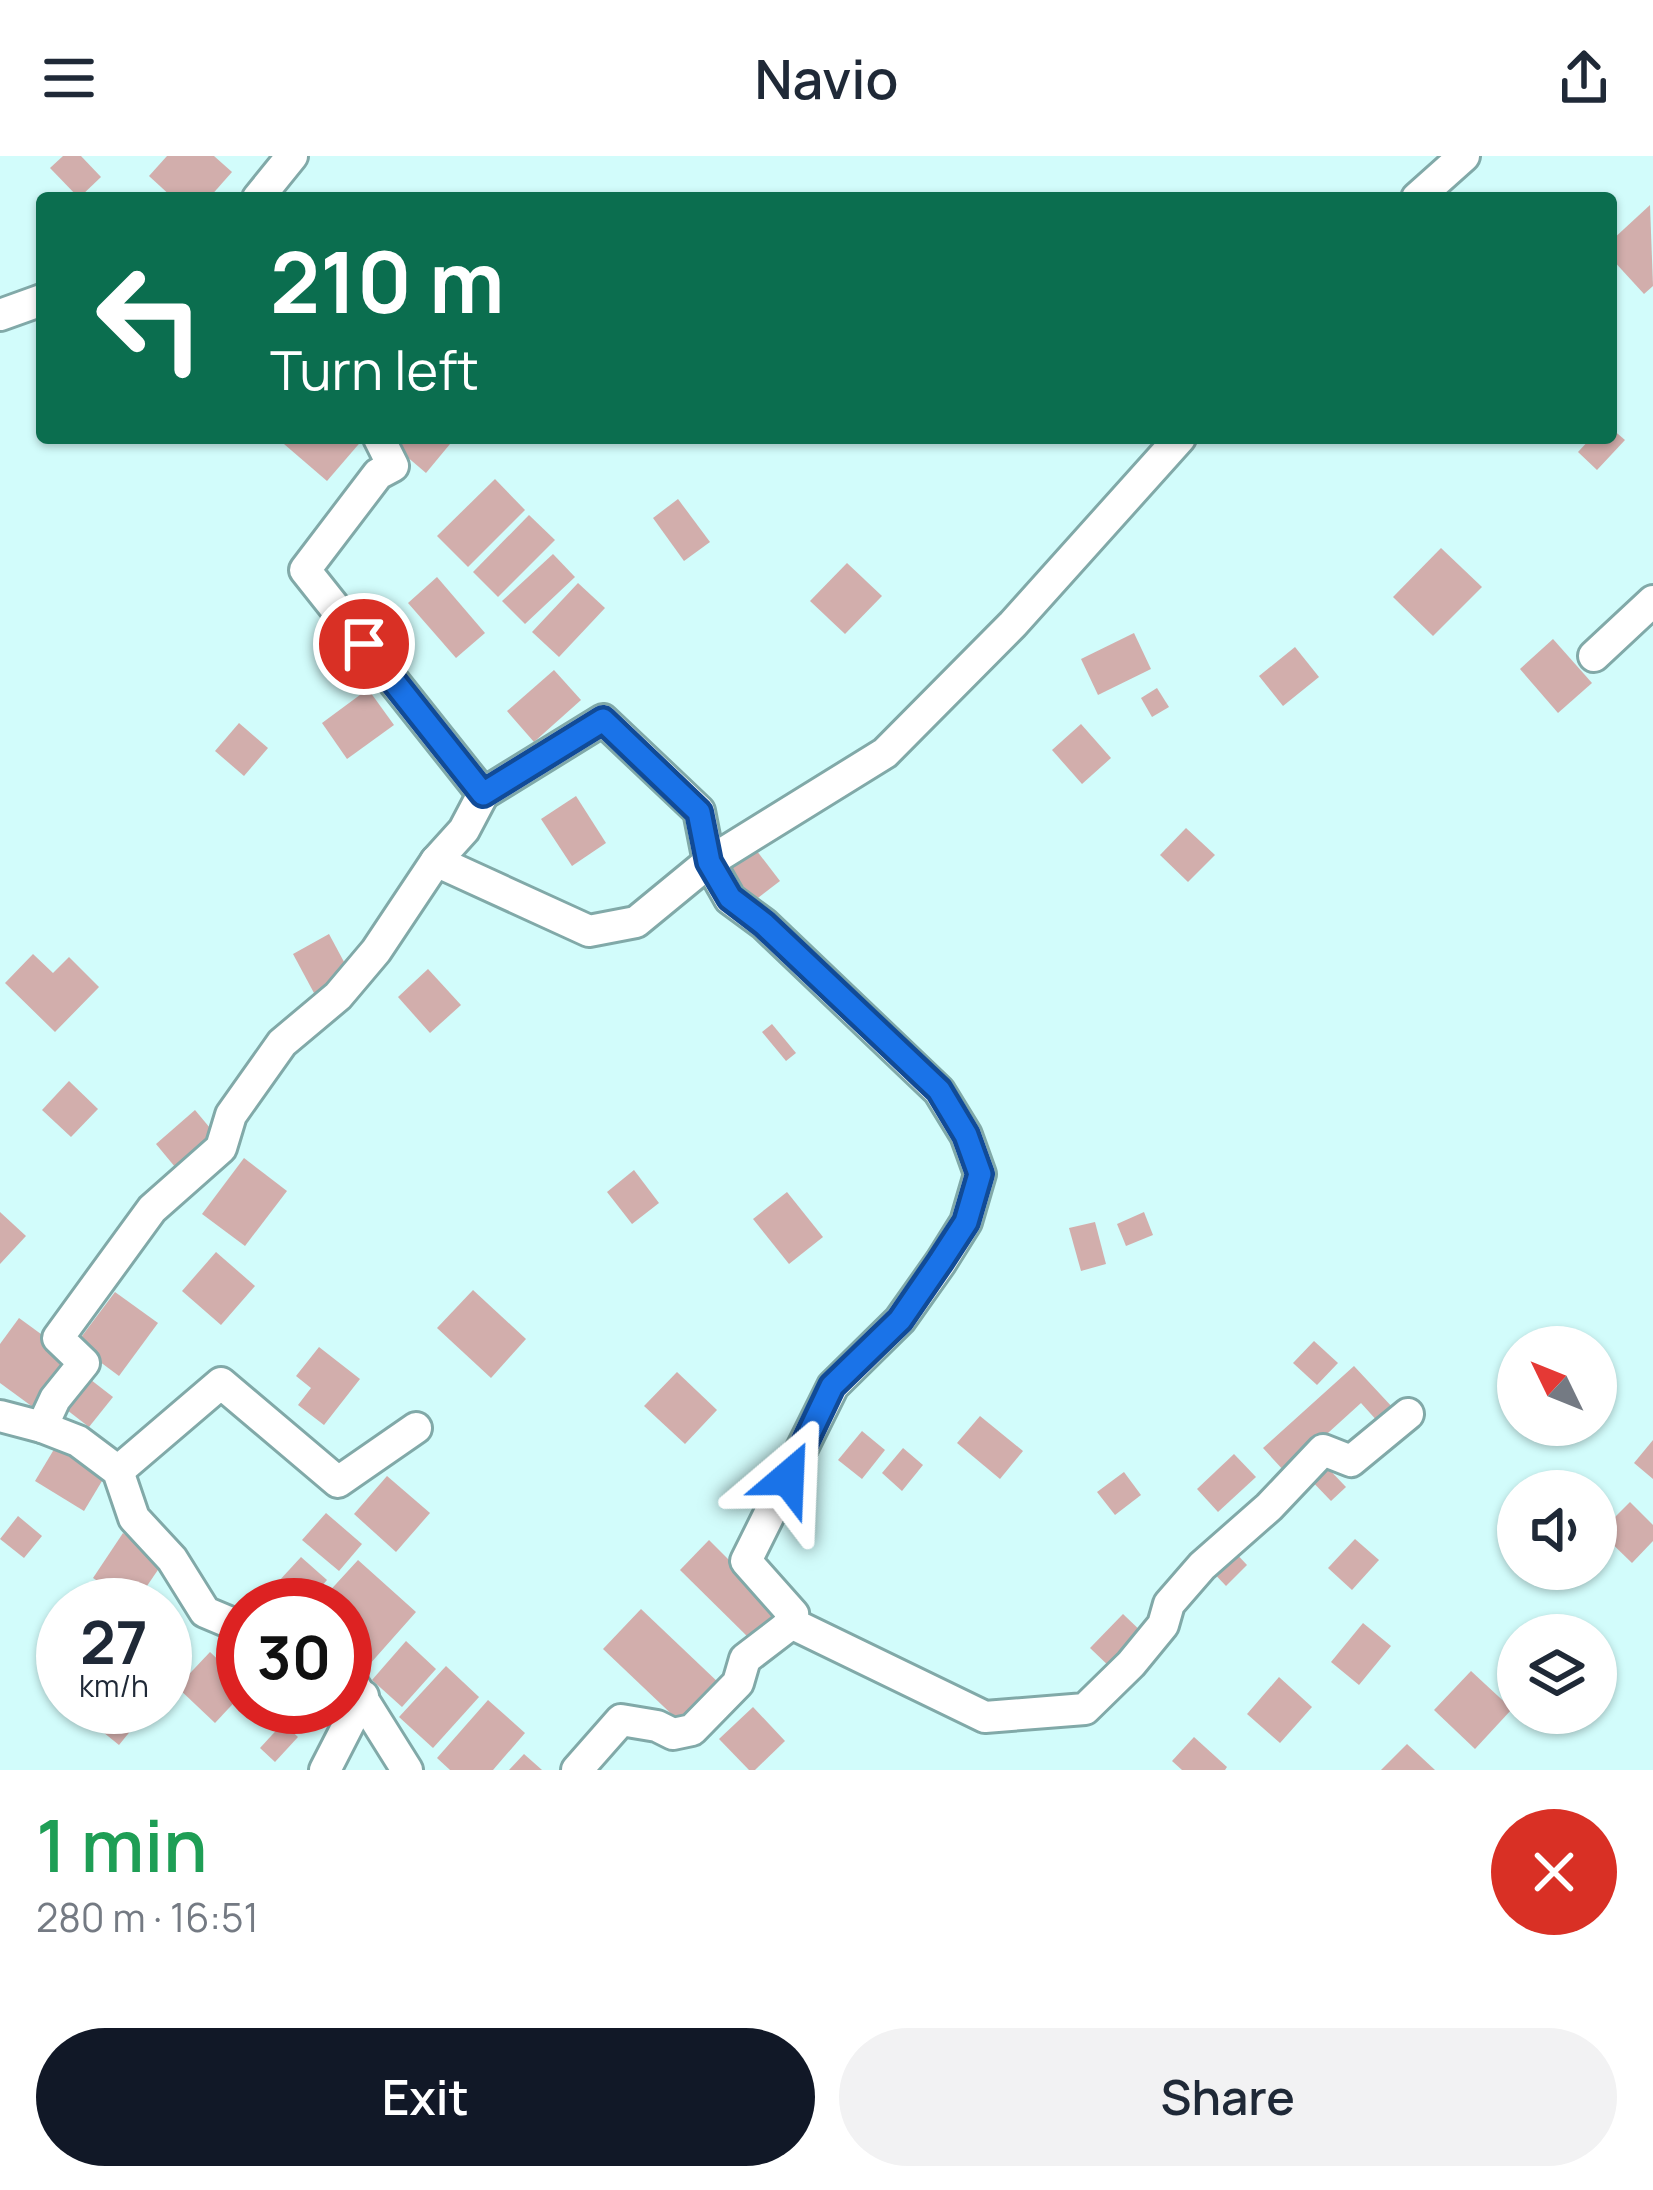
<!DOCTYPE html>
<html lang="en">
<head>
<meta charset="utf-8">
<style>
  :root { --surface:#fff; --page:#f2f2f3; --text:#1f2937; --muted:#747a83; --accent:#111827 }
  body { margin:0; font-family:Manrope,sans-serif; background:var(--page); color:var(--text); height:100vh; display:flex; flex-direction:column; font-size:45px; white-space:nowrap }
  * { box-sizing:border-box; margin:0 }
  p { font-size:39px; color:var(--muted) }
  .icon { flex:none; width:66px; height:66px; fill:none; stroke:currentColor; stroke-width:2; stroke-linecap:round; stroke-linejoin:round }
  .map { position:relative; height:1614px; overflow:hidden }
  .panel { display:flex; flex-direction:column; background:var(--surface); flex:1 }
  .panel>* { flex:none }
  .guide { position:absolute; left:36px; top:36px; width:1581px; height:252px; border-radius:12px; box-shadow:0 3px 9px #0004; background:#0b6e4f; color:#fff; overflow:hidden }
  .needle { width:78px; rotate:313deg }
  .tools { position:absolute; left:1497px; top:1170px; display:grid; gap:24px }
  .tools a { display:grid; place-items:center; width:120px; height:120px; border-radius:50%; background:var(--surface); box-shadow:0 3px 9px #0004; font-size:60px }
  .speed { position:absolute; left:36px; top:1422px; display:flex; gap:24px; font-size:60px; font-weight:700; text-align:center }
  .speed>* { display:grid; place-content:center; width:156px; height:156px; border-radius:50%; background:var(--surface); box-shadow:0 3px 9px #0004; line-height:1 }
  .speed small { font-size:30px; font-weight:400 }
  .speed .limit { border:18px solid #d22; background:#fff; color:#111 }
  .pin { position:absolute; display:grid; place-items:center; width:102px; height:102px; color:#fff; margin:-51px; border:6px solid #fff; border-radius:50%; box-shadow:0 3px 12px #0007 }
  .me { position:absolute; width:132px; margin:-66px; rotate:26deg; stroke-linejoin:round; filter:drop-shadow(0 0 9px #0008) }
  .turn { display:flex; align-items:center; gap:42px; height:252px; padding:0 36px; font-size:54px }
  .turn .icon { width:156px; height:156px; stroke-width:2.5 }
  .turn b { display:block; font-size:84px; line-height:102px }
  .round { display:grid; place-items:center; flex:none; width:126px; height:126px; border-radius:63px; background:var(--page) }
  .head { display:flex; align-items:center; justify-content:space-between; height:204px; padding:0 36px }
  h1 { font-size:72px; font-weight:600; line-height:90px; color:#1e9e55 }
  .primary-button { display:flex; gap:24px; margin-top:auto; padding:24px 36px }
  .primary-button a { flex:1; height:138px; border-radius:72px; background:var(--accent); color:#fff; font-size:48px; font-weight:600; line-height:138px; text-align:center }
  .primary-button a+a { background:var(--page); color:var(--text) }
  header { display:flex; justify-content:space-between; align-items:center; height:156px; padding:0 36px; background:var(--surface); font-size:54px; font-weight:600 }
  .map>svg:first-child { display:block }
  .building { fill:#d2aeac }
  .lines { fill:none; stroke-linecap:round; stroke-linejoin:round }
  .minor-casing { stroke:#81a9a8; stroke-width:36 }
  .minor { stroke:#fff; stroke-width:30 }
  .route-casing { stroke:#114b97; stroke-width:30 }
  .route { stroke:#1a73e8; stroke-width:21 }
</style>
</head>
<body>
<header><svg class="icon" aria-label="menu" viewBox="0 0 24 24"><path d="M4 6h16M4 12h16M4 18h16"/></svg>Navio<svg class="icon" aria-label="share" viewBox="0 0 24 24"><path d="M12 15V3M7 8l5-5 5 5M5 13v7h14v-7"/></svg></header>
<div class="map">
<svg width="1653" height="1614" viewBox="0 0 1653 1614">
  <rect width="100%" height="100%" fill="#d2fcfb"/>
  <g class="building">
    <path d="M 63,0 L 81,0 L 101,21 L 79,42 L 50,12 Z"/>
    <path d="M 167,0 L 214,0 L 232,16 L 209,42 L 173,42 L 149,20 Z"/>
    <path d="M 1650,49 L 1653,130 L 1644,138 L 1611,102 L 1611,85 Z"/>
    <path d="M 1611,272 L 1625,284 L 1597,314 L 1578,296 L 1591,282 L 1611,282 Z"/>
    <path d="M 277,282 L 364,282 L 327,325 Z"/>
    <path d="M 385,282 L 455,282 L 426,317 Z"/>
    <path d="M 495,323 L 525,354 L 468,411 L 437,380 Z"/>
    <path d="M 678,343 L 710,386 L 684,405 L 653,362 Z"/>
    <path d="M 529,359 L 555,384 L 498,441 L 473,416 Z"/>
    <path d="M 1441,392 L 1482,431 L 1433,480 L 1393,441 Z"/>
    <path d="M 553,398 L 575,421 L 525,468 L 502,445 Z"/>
    <path d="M 847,407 L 882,440 L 845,478 L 810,445 Z"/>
    <path d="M 437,421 L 485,477 L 456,502 L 408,447 Z"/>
    <path d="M 578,427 L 605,452 L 559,501 L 532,476 Z"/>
    <path d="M 1134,477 L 1151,513 L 1098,539 L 1081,503 Z"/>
    <path d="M 1553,483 L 1592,527 L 1558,557 L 1520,513 Z"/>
    <path d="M 1295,491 L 1319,521 L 1283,550 L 1259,520 Z"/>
    <path d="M 554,514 L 581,544 L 534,586 L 507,555 Z"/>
    <path d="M 1157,532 L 1169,551 L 1152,561 L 1141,542 Z"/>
    <path d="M 368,533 L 394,569 L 347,603 L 322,567 Z"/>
    <path d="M 239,567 L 268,592 L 244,620 L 215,595 Z"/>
    <path d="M 1081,568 L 1111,602 L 1082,628 L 1052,594 Z"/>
    <path d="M 576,640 L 606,687 L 572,710 L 541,663 Z"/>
    <path d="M 1186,672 L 1215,699 L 1188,726 L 1160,699 Z"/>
    <path d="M 750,686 L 780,725 L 754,745 L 725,706 Z"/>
    <path d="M 329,778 L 350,817 L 314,837 L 293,798 Z"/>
    <path d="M 33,798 L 53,817 L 69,801 L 99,831 L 55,876 L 5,827 Z"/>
    <path d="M 428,813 L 461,849 L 430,877 L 398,841 Z"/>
    <path d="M 772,868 L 796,897 L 786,905 L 762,876 Z"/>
    <path d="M 69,925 L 98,953 L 71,981 L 42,954 Z"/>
    <path d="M 195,954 L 220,984 L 180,1017 L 156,988 Z"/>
    <path d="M 244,1002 L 287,1035 L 245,1090 L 202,1058 Z"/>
    <path d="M 634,1014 L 659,1047 L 632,1068 L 607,1036 Z"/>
    <path d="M 787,1036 L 823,1081 L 789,1108 L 753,1063 Z"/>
    <path d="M 0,1056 L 26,1080 L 0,1108 Z"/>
    <path d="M 1144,1056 L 1153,1079 L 1126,1090 L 1117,1068 Z"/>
    <path d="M 1095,1066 L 1106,1108 L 1081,1115 L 1069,1072 Z"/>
    <path d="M 216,1096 L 255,1130 L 221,1169 L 182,1135 Z"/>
    <path d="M 473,1134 L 526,1183 L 491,1222 L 437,1172 Z"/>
    <path d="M 115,1136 L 158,1167 L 119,1220 L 76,1188 Z"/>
    <path d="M 19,1162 L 78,1205 L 41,1257 L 0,1227 L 0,1188 Z"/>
    <path d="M 1314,1185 L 1338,1207 L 1317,1229 L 1293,1207 Z"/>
    <path d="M 319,1191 L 360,1223 L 324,1269 L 298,1249 L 311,1232 L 296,1220 Z"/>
    <path d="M 1354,1210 L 1394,1253 L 1379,1267 L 1361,1247 L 1285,1316 L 1263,1292 Z"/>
    <path d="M 677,1216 L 717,1254 L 685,1288 L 644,1250 Z"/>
    <path d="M 82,1217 L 113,1241 L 89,1271 L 58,1247 Z"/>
    <path d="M 980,1260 L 1023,1295 L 1000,1323 L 957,1287 Z"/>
    <path d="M 862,1275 L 885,1294 L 862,1323 L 838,1304 Z"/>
    <path d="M 1653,1284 L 1653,1323 L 1634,1307 Z"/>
    <path d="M 59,1285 L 108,1315 L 84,1355 L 35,1325 Z"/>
    <path d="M 903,1292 L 923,1309 L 902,1335 L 882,1317 Z"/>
    <path d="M 1234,1298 L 1256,1321 L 1218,1356 L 1197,1333 Z"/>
    <path d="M 1321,1305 L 1346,1331 L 1331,1345 L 1306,1319 Z"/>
    <path d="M 1124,1316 L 1141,1339 L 1115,1359 L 1097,1336 Z"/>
    <path d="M 387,1320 L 430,1357 L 396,1396 L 354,1358 Z"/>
    <path d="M 1630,1346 L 1653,1369 L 1653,1385 L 1632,1407 L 1600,1376 Z"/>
    <path d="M 326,1357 L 362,1388 L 339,1415 L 302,1384 Z"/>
    <path d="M 18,1360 L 42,1380 L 24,1402 L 0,1383 Z"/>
    <path d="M 123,1377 L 164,1405 L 134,1449 L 93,1422 Z"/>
    <path d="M 1355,1383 L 1379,1404 L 1352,1434 L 1328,1412 Z"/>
    <path d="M 709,1384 L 782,1457 L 754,1487 L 680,1414 Z"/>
    <path d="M 1231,1392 L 1247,1409 L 1226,1430 L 1209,1412 Z"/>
    <path d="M 301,1401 L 327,1424 L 305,1449 L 278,1426 Z"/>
    <path d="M 358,1404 L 416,1456 L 369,1509 L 345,1488 L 360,1471 L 345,1458 L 345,1449 L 335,1449 L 325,1440 Z"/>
    <path d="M 641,1453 L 721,1529 L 683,1569 L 603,1493 Z"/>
    <path d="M 1123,1458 L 1146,1480 L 1113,1514 L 1090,1492 Z"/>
    <path d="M 1363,1467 L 1391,1490 L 1359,1529 L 1331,1506 Z"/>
    <path d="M 406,1485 L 436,1513 L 402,1551 L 372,1524 Z"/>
    <path d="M 210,1496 L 243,1527 L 243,1537 L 215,1567 L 177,1531 Z"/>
    <path d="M 446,1510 L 479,1541 L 433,1592 L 399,1561 Z"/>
    <path d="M 1471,1515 L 1512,1553 L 1475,1593 L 1434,1554 Z"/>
    <path d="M 1279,1521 L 1312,1551 L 1280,1587 L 1247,1558 Z"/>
    <path d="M 488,1544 L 525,1577 L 493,1614 L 450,1614 L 437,1602 Z"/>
    <path d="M 72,1551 L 150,1551 L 119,1589 Z"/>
    <path d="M 753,1551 L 785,1585 L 755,1614 L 749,1614 L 719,1583 Z"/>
    <path d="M 283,1567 L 298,1581 L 275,1606 L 260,1592 Z"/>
    <path d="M 1194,1581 L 1227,1611 L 1225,1614 L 1182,1614 L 1172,1605 Z"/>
    <path d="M 1407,1588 L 1435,1614 L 1381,1614 Z"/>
    <path d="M 524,1598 L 542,1614 L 509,1614 Z"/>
  </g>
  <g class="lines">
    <g class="minor-casing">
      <g id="minor">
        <path d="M 258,42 L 292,0"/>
        <path d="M 1417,42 L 1464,0"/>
        <path d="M 0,159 L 42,144"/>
        <path d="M 379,282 L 393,310 L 378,318 L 305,414 L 483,638 L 603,564 L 699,655 L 709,706 L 885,597 L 1013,468 L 1180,282"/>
        <path d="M 1594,500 L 1653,445"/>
        <path d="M 483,638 L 464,674 L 436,705 L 589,775 L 636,766 L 709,706 L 730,743 L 764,768 L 939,935 L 966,979 L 980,1018 L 966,1066 L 941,1106 L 900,1164 L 833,1230 L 746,1405 L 793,1458 L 788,1470 L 745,1503 L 738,1527 L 692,1574 L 673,1578 L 657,1570 L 621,1564 L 577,1614"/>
        <path d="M 0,1260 L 42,1271 L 55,1243 L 84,1207 L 58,1182 L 152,1053 L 221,992 L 231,959 L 282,887 L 338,840 L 376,795 L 436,705"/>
        <path d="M 42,1271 L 78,1285 L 118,1315 L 134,1362 L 172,1403 L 205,1456 L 243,1472"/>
        <path d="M 118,1315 L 221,1227 L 338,1326 L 416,1272"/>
        <path d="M 789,1466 L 985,1561 L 1085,1553 L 1131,1508 L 1163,1469 L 1169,1448 L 1202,1410 L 1269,1351 L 1323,1294 L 1351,1305 L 1408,1258"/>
        <path d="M 345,1515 L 407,1614"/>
        <path d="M 325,1614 L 363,1540"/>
      </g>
    </g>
    <use href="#minor" class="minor"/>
  </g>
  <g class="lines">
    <g class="route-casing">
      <path id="route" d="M 364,488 L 483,638 L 603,564 L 699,656 L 709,706 L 730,742 L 764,768 L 939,934 L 966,979 L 980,1018 L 966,1066 L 940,1106 L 900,1164 L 832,1230 L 788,1322"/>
    </g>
    <use href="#route" class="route"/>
  </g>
</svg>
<div class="tools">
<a><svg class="needle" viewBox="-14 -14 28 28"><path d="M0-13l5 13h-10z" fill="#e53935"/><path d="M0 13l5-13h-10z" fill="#747a83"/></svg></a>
<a><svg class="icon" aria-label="sound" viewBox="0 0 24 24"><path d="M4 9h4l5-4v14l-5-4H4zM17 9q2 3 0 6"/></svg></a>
<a><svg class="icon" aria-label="layers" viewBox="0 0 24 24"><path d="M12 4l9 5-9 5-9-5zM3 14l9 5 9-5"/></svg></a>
</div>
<div class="speed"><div>27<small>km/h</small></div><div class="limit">30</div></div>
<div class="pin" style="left:364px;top:488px;background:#d93025"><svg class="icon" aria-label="arrive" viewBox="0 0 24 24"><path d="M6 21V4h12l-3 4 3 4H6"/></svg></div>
<svg class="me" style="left:788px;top:1322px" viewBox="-20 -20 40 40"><path d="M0-17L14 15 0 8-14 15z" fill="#1a73e8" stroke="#fff" stroke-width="4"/></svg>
<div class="guide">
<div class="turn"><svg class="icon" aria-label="left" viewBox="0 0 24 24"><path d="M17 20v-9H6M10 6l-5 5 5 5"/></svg><div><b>210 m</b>Turn left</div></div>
</div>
</div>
<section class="panel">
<div class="head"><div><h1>1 min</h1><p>280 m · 16:51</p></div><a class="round" style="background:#d93025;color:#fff"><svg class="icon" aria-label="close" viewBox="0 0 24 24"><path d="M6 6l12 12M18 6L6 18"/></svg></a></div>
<div class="primary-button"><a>Exit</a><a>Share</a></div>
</section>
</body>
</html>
